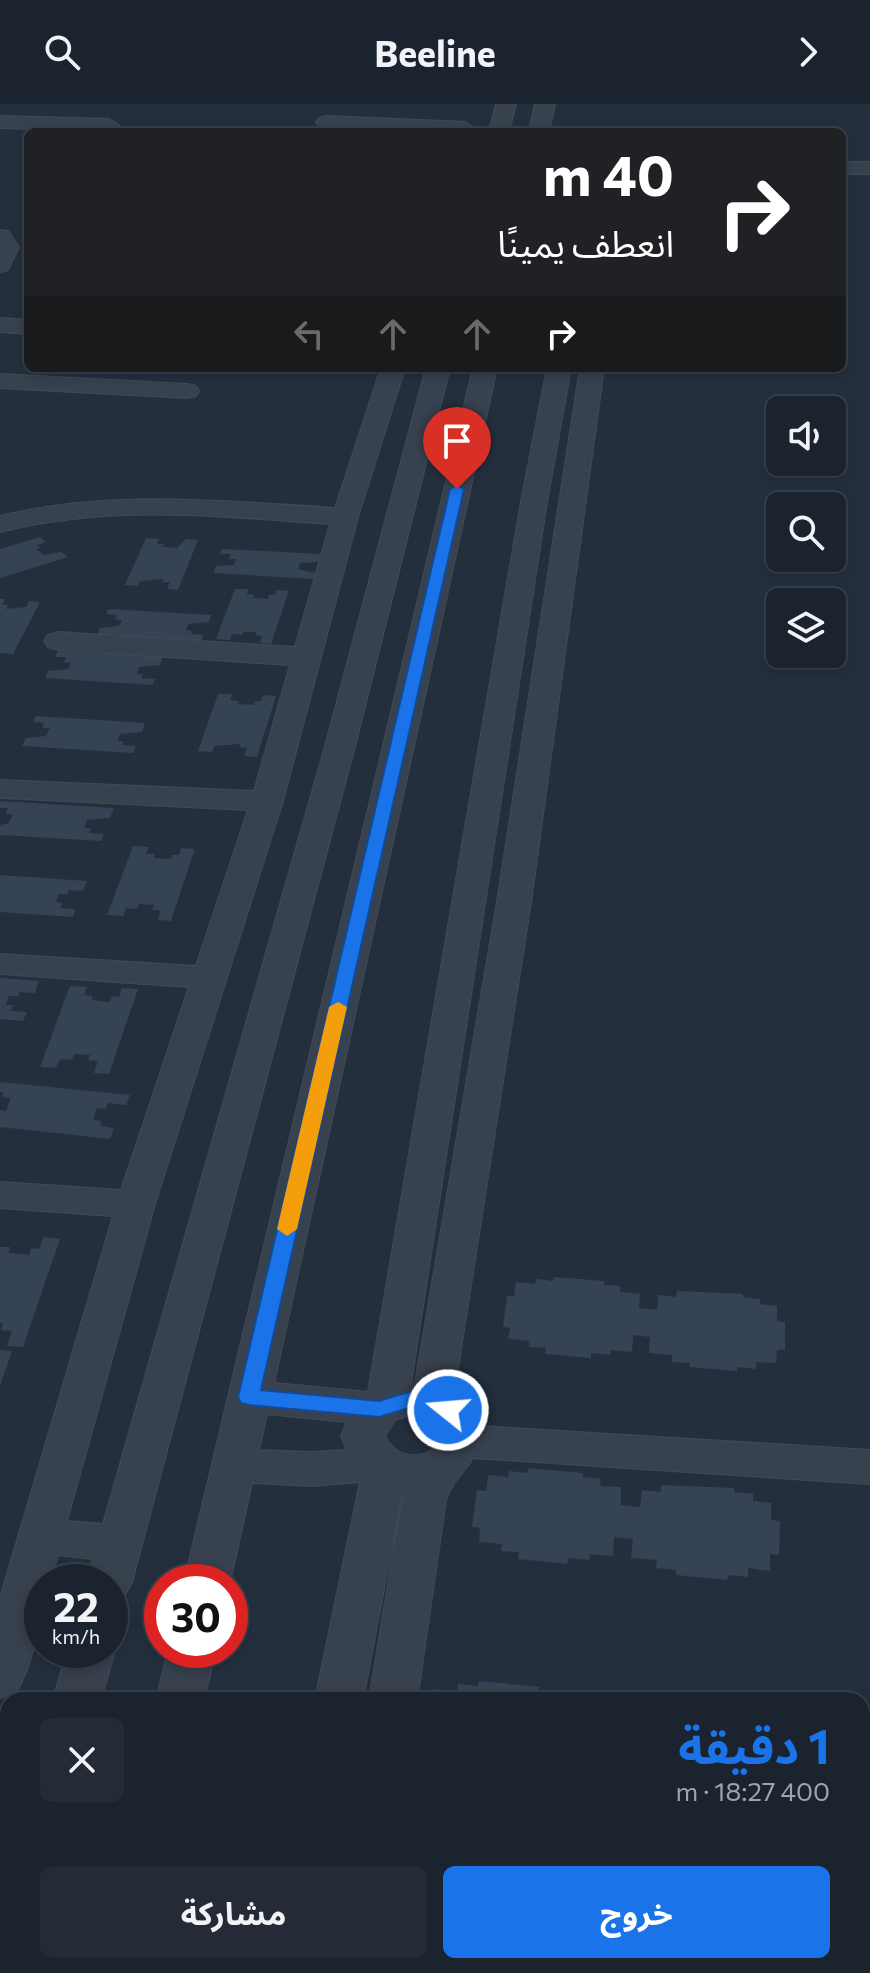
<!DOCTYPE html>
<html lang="ar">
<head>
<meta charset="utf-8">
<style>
  :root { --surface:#1b232e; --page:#242b36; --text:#f1f3f6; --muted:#a0a4aa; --line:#39404a; --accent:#1a73e8 }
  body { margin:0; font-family:Commissioner,"Noto Sans Arabic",sans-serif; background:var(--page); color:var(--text); direction:rtl; height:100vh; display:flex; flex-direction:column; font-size:30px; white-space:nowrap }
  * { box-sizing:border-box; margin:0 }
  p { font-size:26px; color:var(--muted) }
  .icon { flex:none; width:44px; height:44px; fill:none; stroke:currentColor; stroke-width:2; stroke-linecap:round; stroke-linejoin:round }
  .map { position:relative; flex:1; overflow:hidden; direction:ltr }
  .side { position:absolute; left:0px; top:1588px; width:870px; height:282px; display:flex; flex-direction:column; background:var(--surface); border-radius:24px 24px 0 0; box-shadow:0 4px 12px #0003,0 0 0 2px var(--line); direction:rtl }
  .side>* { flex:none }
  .hud { position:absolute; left:24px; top:24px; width:822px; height:244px; border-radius:12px; box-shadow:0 4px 12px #0003,0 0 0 2px var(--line); direction:rtl; background:#202124; color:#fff; overflow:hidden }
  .fabs { position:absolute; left:766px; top:292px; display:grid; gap:16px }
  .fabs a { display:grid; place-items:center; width:80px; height:80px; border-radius:12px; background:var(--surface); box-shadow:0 4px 12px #0003,0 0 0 2px var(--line); font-size:40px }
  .speed { position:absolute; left:24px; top:1460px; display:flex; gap:16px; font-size:40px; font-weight:700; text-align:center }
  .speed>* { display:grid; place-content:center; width:104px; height:104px; border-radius:50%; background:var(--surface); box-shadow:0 4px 12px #0003,0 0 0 2px var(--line); line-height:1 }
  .speed small { font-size:20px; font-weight:400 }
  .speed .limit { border:12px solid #d22; background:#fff; color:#111 }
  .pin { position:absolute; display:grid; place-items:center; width:68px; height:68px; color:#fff; margin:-82px -34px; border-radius:50% 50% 50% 0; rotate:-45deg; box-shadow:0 0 8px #0007 }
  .pin .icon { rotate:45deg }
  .me { position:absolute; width:88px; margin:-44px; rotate:287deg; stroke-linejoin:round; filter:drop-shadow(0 0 6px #0008) }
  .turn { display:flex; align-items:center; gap:28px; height:168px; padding:0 40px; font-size:36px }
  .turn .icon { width:104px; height:104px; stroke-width:2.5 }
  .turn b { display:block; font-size:56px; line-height:68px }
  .lanes { display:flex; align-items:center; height:76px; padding:0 40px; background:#0003; justify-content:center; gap:40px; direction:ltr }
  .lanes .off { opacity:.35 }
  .round { display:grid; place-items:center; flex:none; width:84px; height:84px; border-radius:12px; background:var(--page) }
  .headline { display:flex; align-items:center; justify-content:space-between; height:136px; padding:0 40px }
  h1 { font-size:48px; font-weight:700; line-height:60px; color:var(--accent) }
  .button { display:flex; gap:16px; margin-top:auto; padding:16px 40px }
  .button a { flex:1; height:92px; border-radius:12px; background:var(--accent); color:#fff; font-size:32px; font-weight:700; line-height:92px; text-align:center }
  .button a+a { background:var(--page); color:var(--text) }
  header { display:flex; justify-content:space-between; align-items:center; height:104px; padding:0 40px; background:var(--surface); font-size:36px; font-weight:700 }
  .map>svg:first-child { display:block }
  .building { fill:#364354 }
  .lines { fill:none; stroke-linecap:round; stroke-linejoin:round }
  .minor-casing { stroke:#414a57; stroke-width:2 }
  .minor { fill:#38414e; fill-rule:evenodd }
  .route { fill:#1a73e8; stroke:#114b97; stroke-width:2 }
  .slow { fill:#f59e0b }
</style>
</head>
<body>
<header><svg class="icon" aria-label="forward" viewBox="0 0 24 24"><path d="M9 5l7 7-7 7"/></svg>Beeline<svg class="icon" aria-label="search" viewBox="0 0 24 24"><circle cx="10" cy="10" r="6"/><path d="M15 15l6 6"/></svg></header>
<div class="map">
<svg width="870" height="1869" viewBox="0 0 870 1869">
  <rect width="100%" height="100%" fill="#242f3e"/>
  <g class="building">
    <path d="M 40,433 L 46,438 L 37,441 L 41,444 L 36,445 L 43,451 L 61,448 L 68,453 L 0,474 L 0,445 Z"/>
    <path d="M 146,434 L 159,435 L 157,440 L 164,440 L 163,443 L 177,444 L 186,435 L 198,436 L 178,486 L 167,485 L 170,478 L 162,478 L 164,475 L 140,477 L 138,482 L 125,481 Z"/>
    <path d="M 222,445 L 322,450 L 319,458 L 300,459 L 298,465 L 315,469 L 314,475 L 213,469 L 216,462 L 234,461 L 236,455 L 229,455 L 231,450 L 220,450 Z"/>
    <path d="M 235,485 L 248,485 L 247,490 L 254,491 L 253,494 L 268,495 L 269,491 L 275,491 L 277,486 L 289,487 L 271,540 L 260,539 L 262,532 L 255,531 L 256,528 L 243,528 L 242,531 L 232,530 L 230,536 L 216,535 Z"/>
    <path d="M 0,495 L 5,495 L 2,501 L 8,501 L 6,505 L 26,503 L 29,497 L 40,498 L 13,550 L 0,549 Z"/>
    <path d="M 109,505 L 211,511 L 209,518 L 188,520 L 186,526 L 192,527 L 191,530 L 204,531 L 201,537 L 97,531 L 100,524 L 119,522 L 122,516 L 115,515 L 117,511 L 106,510 Z"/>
    <path d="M 58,547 L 163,553 L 160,561 L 139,563 L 137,570 L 143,570 L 141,574 L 155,575 L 152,581 L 45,574 L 48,567 L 68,565 L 71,559 L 64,558 L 66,553 L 55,553 Z"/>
    <path d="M 218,590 L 233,590 L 230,596 L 239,597 L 238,600 L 254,601 L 255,597 L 261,597 L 263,591 L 276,592 L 257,653 L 244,652 L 247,644 L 239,643 L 240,640 L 214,642 L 212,648 L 198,647 Z"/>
    <path d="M 36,612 L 145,619 L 142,628 L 120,630 L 118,637 L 124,637 L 122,641 L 136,642 L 133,649 L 22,642 L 26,634 L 46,632 L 50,624 L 42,624 L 44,619 L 33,618 Z"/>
    <path d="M 0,697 L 114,704 L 110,714 L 87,716 L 84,724 L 91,724 L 89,729 L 104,730 L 101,737 L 0,731 L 0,721 L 9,719 L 13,710 L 5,710 L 8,704 L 0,704 Z"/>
    <path d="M 133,742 L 149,743 L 146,750 L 155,750 L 154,754 L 171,755 L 172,751 L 179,751 L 181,744 L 195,745 L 171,817 L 158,816 L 161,806 L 152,806 L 154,801 L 139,800 L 137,805 L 126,804 L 123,812 L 107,811 Z"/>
    <path d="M 0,771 L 87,777 L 83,787 L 69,786 L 67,790 L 59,790 L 56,798 L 63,799 L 60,804 L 76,805 L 73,813 L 0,808 Z"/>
    <path d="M 0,874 L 39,877 L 35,889 L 20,888 L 18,892 L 9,892 L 6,901 L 13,901 L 11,907 L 27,908 L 23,917 L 0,915 Z"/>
    <path d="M 70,882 L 87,883 L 84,891 L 93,892 L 92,896 L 110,898 L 112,892 L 119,893 L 122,884 L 138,885 L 109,970 L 94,969 L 98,957 L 88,956 L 90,951 L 74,950 L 72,956 L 60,955 L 56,964 L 40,963 Z"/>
    <path d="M 0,978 L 130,991 L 126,1001 L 108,999 L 105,1005 L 97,1004 L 93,1016 L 102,1017 L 100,1022 L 114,1024 L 110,1035 L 0,1023 L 0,1006 L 6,1007 L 11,994 L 2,993 L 4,989 L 0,988 Z"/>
    <path d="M 43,1133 L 60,1135 L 23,1243 L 7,1242 L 12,1227 L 1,1226 L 3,1220 L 0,1219 L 0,1143 L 10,1143 L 8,1149 L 29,1151 L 31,1144 L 39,1145 Z"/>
    <path d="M 554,1173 L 604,1177 L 604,1181 L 621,1182 L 620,1188 L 640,1190 L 639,1204 L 657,1206 L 658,1191 L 676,1193 L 677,1187 L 743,1190 L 743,1193 L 760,1195 L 760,1200 L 777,1202 L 777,1217 L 785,1218 L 785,1246 L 777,1246 L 776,1259 L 756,1258 L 756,1265 L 737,1263 L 737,1267 L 690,1263 L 690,1259 L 672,1258 L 672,1251 L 649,1249 L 650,1233 L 633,1231 L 632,1248 L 611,1246 L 610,1251 L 591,1249 L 591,1254 L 545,1250 L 546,1244 L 529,1243 L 530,1237 L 508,1235 L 510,1224 L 503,1223 L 507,1192 L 514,1192 L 516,1178 L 535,1180 L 536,1175 L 553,1177 Z"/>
    <path d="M 0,1246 L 12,1247 L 0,1282 Z"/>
    <path d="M 528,1364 L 583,1369 L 583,1373 L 601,1375 L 600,1382 L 621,1383 L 621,1401 L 640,1403 L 642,1386 L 661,1388 L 661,1381 L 734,1384 L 734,1388 L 753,1390 L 753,1397 L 771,1399 L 771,1416 L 780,1417 L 779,1451 L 770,1450 L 770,1467 L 748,1464 L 748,1473 L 728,1471 L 727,1476 L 676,1471 L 676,1466 L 656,1464 L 657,1456 L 631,1454 L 633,1435 L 614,1433 L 613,1452 L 590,1450 L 589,1456 L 568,1454 L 567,1460 L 518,1455 L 519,1448 L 501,1447 L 502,1440 L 479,1438 L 480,1424 L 472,1423 L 477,1386 L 486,1387 L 488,1371 L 508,1373 L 509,1367 L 528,1369 Z"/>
    <path d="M 479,1577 L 539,1583 L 538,1588 L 558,1590 L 558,1596 L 434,1596 L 435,1585 L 457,1587 L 458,1580 L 478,1582 Z"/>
    <path d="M 404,1862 L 539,1862 L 538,1869 L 403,1869 Z"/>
  </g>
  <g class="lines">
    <g class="minor-casing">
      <g id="minor">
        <path d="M 496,0 L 516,0 L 509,28 L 489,28 Z"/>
        <path d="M 535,0 L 555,0 L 549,28 L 529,28 Z"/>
        <path d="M 0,12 L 109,15 L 119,21 L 109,27 L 0,24 Z"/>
        <path d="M 326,12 L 465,18 L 475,24 L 472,28 L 319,22 L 316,18 L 319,14 Z"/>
        <rect x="842" y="58" width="28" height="12"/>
        <path d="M 0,126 L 8,127 L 19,143 L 8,166 L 0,168 Z"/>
        <path d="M 0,214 L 28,216 L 28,230 L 0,228 Z"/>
        <path d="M 381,264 L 405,264 L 358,413 L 283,697 L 155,1100 L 67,1417 L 103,1420 L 324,646 L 426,264 L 450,264 L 354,646 L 132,1478 L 125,1491 L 110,1496 L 110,1478 L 86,1478 L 93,1455 L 58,1451 L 50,1478 L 42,1478 C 42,1515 34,1554 17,1588 L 0,1594 L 0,1494 L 113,1112 L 0,1104 L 0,1078 L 121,1086 L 189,883 L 0,870 L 0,850 L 196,862 L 248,706 L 3,694 L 0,694 L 0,676 L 254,687 L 290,561 L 58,546 L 48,543 L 44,537 L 48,531 L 58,528 L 295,543 L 330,420 C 216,412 112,400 0,428 L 0,412 C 112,385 221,397 335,404 Z"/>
        <path d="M 473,264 L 497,264 L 274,1279 L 368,1288 L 521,398 L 547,264 L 571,264 L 547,398 L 411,1279 L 415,1280 L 497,798 L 580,264 L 604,264 L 531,798 L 457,1270 L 457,1292 L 468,1301 L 480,1322 L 870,1346 L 870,1380 L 473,1354 C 461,1373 455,1373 446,1396 L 417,1596 L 369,1596 L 402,1396 L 406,1385 L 403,1384 L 363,1596 L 315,1596 L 360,1378 L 312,1382 L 252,1379 L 230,1478 L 184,1478 ZM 267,1310 L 347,1318 L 341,1332 L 347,1346 L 312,1348 L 259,1346 ZM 412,1311 L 426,1314 L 439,1326 L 432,1346 C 414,1356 394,1352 385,1332 L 395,1316 Z"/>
        <path d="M 0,270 L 187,280 L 196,282 L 199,287 L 196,292 L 187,294 L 0,284 Z"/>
        <path d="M 110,1537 L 115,1546 L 101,1596 L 53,1596 L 67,1546 L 110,1546 Z"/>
        <path d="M 168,1546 L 216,1546 L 204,1596 L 156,1596 Z"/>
        <path d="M 8,1826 L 8,1862 L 31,1862 L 29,1869 L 0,1869 L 0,1829 Z"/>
        <path d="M 92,1862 L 144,1862 L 143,1869 L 91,1869 Z"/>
        <path d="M 261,1862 L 313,1862 L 312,1869 L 260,1869 Z"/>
        <path d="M 327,1862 L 379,1862 L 378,1869 L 326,1869 Z"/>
      </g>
    </g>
    <use href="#minor" class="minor"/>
  </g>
  <path class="route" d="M 457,381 L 464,385 L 261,1286 L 379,1297 L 412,1287 L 444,1294 L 459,1306 L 456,1312 L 448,1314 L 431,1306 L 412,1303 L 379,1313 L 249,1301 L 241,1299 L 238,1293 L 450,385 Z"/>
  <path class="slow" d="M 338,898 L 347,903 L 297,1125 L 287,1132 L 277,1125 L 329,903 Z"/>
</svg>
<div class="fabs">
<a><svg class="icon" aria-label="sound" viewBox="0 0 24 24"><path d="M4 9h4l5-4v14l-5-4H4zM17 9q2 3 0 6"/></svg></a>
<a><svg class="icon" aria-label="search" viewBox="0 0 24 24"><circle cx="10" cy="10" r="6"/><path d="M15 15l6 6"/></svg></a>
<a><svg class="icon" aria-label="layers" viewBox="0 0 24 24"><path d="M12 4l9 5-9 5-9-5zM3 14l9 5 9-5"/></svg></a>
</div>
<div class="speed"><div>22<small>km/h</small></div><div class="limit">30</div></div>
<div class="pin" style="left:457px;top:385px;background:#d93025"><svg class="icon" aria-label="arrive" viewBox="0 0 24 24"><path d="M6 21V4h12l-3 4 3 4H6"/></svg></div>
<svg class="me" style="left:448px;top:1306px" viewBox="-20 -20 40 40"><circle r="17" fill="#1a73e8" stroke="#fff" stroke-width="3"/><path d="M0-11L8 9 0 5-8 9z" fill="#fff"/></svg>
<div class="hud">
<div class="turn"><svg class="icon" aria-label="right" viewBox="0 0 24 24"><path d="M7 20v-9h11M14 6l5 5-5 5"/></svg><div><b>40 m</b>انعطف يمينًا</div></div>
<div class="lanes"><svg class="icon off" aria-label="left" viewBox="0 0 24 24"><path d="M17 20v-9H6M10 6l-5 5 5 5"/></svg><svg class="icon off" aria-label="ahead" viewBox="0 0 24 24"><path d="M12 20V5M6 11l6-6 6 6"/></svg><svg class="icon off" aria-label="ahead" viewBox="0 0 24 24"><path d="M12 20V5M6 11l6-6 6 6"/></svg><svg class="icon" aria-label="right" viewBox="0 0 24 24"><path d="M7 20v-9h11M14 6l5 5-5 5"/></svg></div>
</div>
<section class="side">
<div class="headline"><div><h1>1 دقيقة</h1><p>400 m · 18:27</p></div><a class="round"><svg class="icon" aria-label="close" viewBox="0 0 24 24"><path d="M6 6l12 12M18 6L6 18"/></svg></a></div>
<div class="button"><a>خروج</a><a>مشاركة</a></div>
</section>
</div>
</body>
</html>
